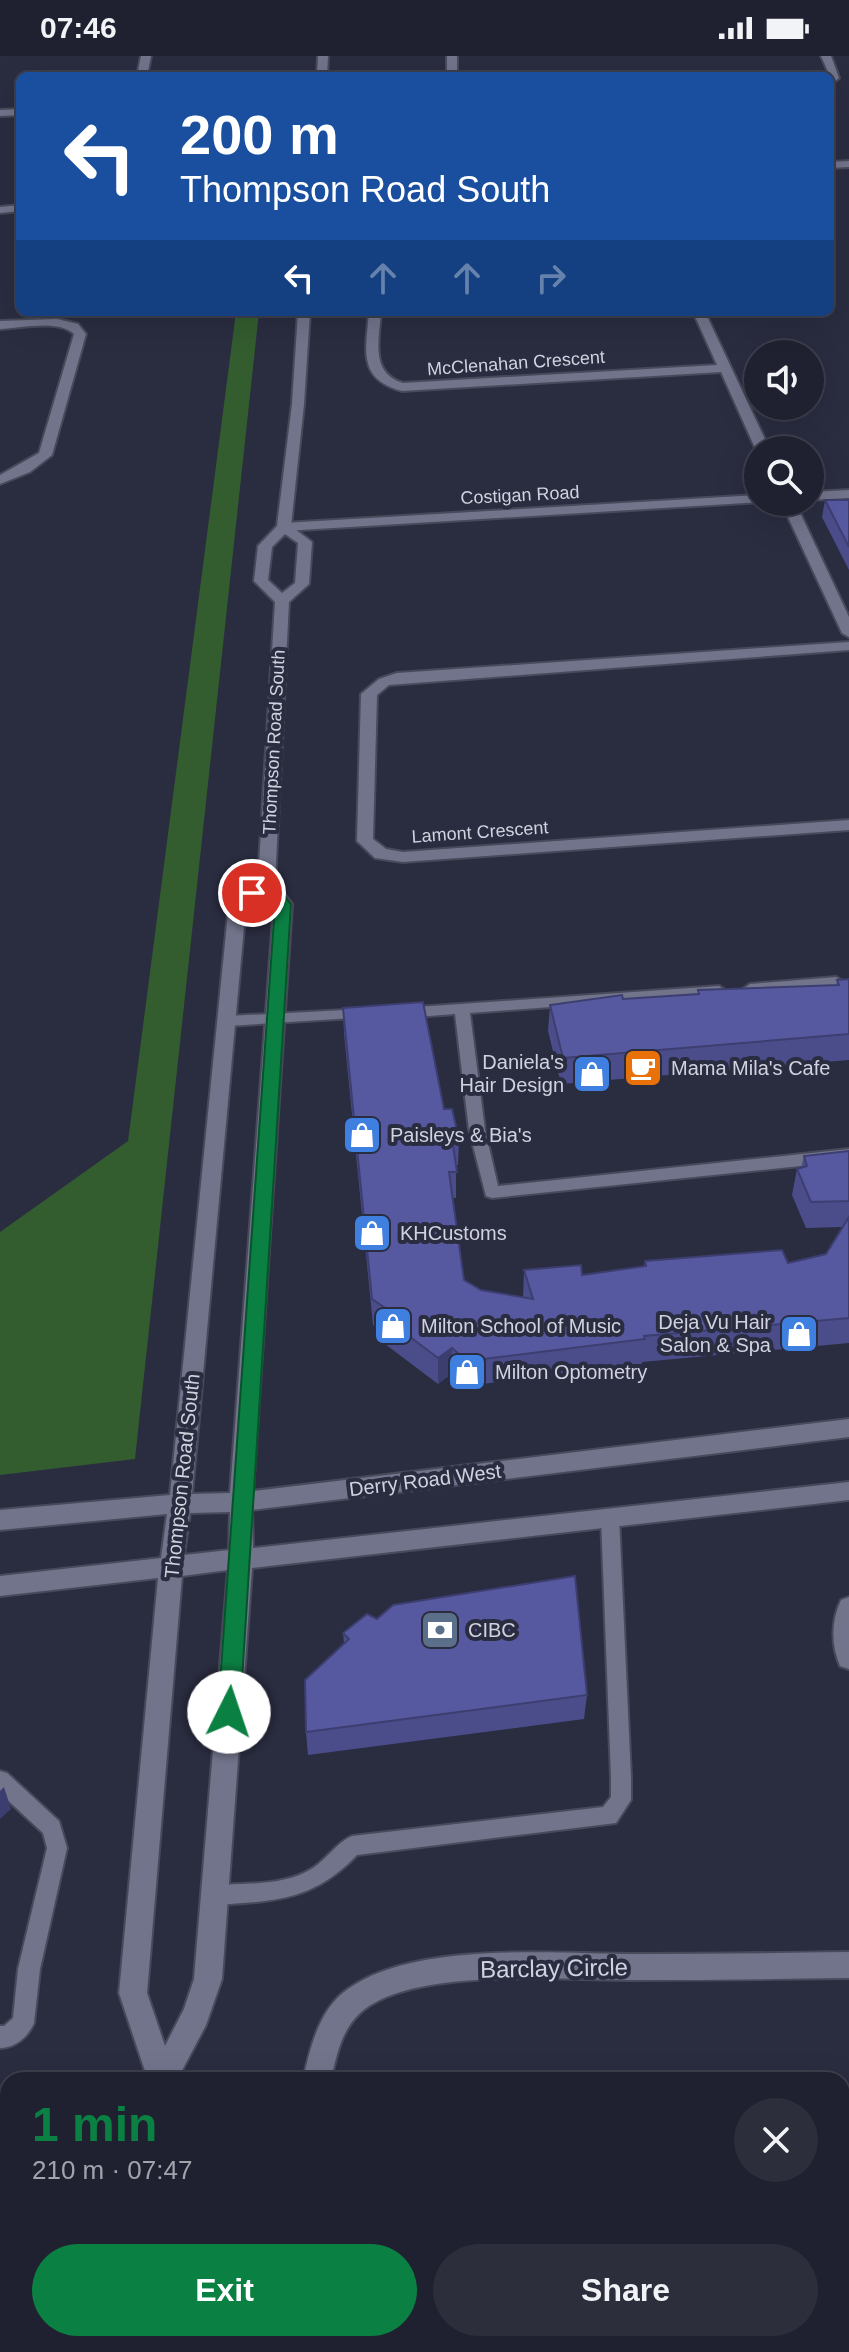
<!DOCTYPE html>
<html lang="en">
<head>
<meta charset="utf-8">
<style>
  :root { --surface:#202130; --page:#2d2e3c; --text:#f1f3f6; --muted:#a2a3ab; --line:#3d3e4c; --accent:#0b8043 }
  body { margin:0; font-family:Helvetica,sans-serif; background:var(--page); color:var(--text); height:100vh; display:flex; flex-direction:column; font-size:30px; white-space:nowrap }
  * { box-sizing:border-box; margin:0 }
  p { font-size:26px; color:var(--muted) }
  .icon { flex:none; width:44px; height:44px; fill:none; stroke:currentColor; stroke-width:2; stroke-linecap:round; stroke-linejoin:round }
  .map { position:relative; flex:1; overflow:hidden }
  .panel { position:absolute; left:0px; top:2016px; width:850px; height:280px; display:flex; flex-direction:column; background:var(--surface); border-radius:24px 24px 0 0; box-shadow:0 8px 32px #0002,0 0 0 2px var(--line) }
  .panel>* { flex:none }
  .top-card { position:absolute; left:16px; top:16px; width:818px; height:244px; border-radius:12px; box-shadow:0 8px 32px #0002,0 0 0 2px var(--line); background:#1a4fa0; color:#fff; overflow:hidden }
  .tools { position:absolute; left:744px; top:284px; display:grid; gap:16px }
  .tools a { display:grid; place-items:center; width:80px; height:80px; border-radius:50%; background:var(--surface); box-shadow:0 8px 32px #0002,0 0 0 2px var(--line); font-size:40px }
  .pin { position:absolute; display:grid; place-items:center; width:68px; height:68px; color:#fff; margin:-34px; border:4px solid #fff; border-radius:50%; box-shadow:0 2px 8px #0007 }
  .me { position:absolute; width:88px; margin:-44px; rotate:4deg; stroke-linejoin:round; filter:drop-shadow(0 0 6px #0008) }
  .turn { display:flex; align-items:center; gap:28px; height:168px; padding:0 32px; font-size:36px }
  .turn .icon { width:104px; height:104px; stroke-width:2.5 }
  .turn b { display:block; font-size:56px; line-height:68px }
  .lanes { display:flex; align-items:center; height:76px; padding:0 32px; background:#0003; justify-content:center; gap:40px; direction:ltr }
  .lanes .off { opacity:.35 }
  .round { display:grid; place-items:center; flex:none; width:84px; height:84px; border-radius:42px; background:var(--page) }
  .headline { display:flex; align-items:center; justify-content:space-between; height:136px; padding:0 32px }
  h1 { font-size:48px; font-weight:600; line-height:60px; color:var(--accent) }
  .button { display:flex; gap:16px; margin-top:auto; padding:16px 32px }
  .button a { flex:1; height:92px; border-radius:48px; background:var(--accent); color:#fff; font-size:32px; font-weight:600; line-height:92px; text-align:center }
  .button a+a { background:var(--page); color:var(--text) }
  .status { display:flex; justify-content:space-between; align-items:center; height:56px; padding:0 40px; background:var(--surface); direction:ltr }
  .status svg { height:22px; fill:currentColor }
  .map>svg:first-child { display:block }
  .green { fill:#335c2f }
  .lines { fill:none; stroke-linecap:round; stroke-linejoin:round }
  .service-casing { stroke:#48495a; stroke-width:4 }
  .minor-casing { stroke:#48495a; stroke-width:4 }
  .tertiary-casing { stroke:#48495a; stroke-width:4 }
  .secondary-casing { stroke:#48495a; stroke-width:4 }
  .service { fill:#71748b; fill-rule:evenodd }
  .minor { fill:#71748b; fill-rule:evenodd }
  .tertiary { fill:#71748b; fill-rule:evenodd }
  .secondary { fill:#71748b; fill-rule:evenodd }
  .wall { fill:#4b4d8a }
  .shaded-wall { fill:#3d3e70 }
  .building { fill:#5759a0; stroke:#3d3e70; stroke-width:2 }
  .route { fill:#0b8043; stroke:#07532c; stroke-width:2 }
  .labels { text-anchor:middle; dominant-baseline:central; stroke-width:8; stroke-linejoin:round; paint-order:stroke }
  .far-street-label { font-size:18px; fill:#d0d2df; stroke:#2a2c40 }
  .poi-label { font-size:20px; fill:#d0d2df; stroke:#2a2c40; text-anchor:start }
  .street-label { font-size:20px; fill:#d0d2df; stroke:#2a2c40 }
  .near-street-label { font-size:24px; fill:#d0d2df; stroke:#2a2c40 }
</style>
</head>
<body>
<div class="status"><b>07:46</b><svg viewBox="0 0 49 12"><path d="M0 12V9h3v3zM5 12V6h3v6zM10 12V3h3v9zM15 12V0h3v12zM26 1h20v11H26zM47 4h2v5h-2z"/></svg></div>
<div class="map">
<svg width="849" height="2296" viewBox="0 0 849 2296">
  <rect width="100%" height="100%" fill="#2a2c40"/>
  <path class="green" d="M 236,256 L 259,256 L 135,1403 L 0,1419 L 0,1176 L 128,1085 Z"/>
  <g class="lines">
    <g class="service-casing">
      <g id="service">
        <path d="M 836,921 L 843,926 L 841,929 L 750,938 L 743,933 L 750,928 Z"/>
        <path d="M 719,930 L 726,935 L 724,938 L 470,957 L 485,1074 L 498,1130 L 849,1093 L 849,1105 L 492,1142 L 486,1140 L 469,1074 L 455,958 L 403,962 L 396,957 L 403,952 Z"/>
        <path d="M 364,953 L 371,958 L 369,961 L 228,970 L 221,965 L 228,960 Z"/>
        <path d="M 610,1453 L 616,1456 L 619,1461 L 631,1721 L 631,1744 L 616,1767 L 357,1799 C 313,1845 275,1845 215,1849 L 208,1846 L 204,1839 L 208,1832 L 215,1829 C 247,1827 285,1830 313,1812 C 327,1803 337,1786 352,1780 L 603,1751 L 611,1741 L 611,1721 L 601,1461 L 604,1456 Z"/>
        <path d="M 0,1715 L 7,1717 L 59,1765 L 67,1792 L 40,1913 L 34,1967 C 28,1981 15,1992 0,1992 L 0,1970 L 4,1970 L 13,1962 L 18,1913 L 47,1792 L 43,1777 L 0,1737 Z"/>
      </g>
    </g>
    <g class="minor-casing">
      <g id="minor">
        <path d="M 141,0 L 151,0 L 147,20 L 137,20 Z"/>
        <rect x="447" y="0" width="10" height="20"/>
        <path d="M 821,0 L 831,0 L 839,22 L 830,29 L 830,20 Z"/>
        <path d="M 20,53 L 20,59 L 0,60 L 0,54 Z"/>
        <path d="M 369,256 L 381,256 C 379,284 370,317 403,327 L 717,309 L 693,256 L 705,256 L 770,394 L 756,394 L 721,316 L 402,335 C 357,323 366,294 369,256 Z"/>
        <path d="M 57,263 L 78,268 L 86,278 L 52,399 L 30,416 L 0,428 L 0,419 L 39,397 L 74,278 C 59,263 20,272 0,273 L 0,265 Z"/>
        <path d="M 781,446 L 795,446 L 849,561 L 849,581 L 842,577 Z"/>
        <path d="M 849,586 L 849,594 L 389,629 L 377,639 L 373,783 L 386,793 L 403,796 L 849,764 L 849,774 L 403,806 L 375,802 L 357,785 L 361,638 L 379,623 L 397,617 Z"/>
        <path d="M 849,1541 L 849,1613 L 840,1610 C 831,1589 831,1565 841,1544 Z"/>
        <path d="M 849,1896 L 849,1922 C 778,1923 706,1924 635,1924 C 565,1924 427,1912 369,1950 C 343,1967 337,1996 331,2024 L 303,2024 C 310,1992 319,1953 348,1933 C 416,1884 559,1898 641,1898 C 710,1898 780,1897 849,1896 Z"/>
        <rect x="297" y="2288" width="30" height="8"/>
      </g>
    </g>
    <g class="tertiary-casing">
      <g id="tertiary">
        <path d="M 849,105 L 849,111 L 830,112 L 830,106 Z"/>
        <path d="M 20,149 L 20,155 L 0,157 L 0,151 Z"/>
        <path d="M 849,434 L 849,442 L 810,444 L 810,436 Z"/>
        <path d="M 758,439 L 758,446 L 762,446 L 284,475 L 277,471 L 284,467 Z"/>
      </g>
    </g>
    <g class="secondary-casing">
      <g id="secondary">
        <path d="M 318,0 L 328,0 L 327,20 L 317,20 Z"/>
        <path d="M 298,256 L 310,256 L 304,348 L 291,470 L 312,486 L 309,528 L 289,546 L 275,826 L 292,848 L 253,1435 L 849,1363 L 849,1381 L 252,1454 L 253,1492 L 849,1426 L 849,1444 L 252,1512 L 222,1923 L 206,1969 L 177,2024 L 148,2024 L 119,1937 L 158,1522 L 0,1540 L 0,1520 L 161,1502 L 167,1458 L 0,1474 L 0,1454 L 170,1439 L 229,847 L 258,825 L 275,546 L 254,525 L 258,490 L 277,470 L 292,348 ZM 285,478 L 298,487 L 295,527 L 282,537 L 268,524 L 272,491 ZM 264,836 L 274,849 L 230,1437 L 192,1438 L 246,849 ZM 230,1456 L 229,1494 L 184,1499 L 190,1457 ZM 228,1514 L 194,1923 L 184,1953 L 165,1990 L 147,1937 L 182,1520 Z"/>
        <path d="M 122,2288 L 152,2288 L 151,2296 L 121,2296 Z"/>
      </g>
    </g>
    <use href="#service" class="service"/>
    <use href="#minor" class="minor"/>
    <use href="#tertiary" class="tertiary"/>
    <use href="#secondary" class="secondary"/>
  </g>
  <g class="wall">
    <path d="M 825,444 L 849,444 L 849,514 L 822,461 Z"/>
    <path d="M 849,923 L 849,1004 L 561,1028 L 548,975 L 550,949 L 698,938 L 698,934 L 836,929 L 837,924 Z"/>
    <path d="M 343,952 L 444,1053 L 459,1083 L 458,1109 L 456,1109 L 456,1142 L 453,1142 L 464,1224 L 481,1234 L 523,1242 L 524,1214 L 582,1219 L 644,1211 L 645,1205 L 788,1207 L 826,1198 L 843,1171 L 806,1172 L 792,1139 L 797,1113 L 801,1112 L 804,1100 L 849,1095 L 849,1287 L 642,1306 L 642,1308 L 466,1330 L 451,1318 L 438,1328 L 385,1288 L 385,1277 L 373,1269 L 344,978 Z"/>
    <path d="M 377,1563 L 587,1639 L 584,1663 L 308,1699 L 306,1676 L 344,1588 L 343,1577 Z"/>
  </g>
  <g class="shaded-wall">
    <path d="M 452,1292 L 451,1318 L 438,1328 L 438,1302 Z"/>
    <path d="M 4,1731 L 11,1753 L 0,1763 L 0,1735 Z"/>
  </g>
  <g class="building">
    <path d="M 825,444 L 849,444 L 849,491 Z"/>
    <path d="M 849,923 L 849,978 L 563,1002 L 550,949 L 622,939 L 623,943 L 699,938 L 698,934 L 839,929 L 837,924 Z"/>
    <path d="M 423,946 L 444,1053 L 452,1053 L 459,1083 L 452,1083 L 457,1116 L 449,1116 L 464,1224 L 481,1234 L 533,1243 L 524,1214 L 581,1209 L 582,1219 L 646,1210 L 645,1205 L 782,1194 L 788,1207 L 826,1198 L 849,1161 L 849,1262 L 644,1280 L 645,1283 L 467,1305 L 452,1292 L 438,1302 L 385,1262 L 391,1256 L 372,1243 L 343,952 Z"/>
    <path d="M 849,1095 L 849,1145 L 811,1146 L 797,1113 L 807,1110 L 804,1100 Z"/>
    <path d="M 575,1520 L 587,1639 L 306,1676 L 305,1624 L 349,1583 L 343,1577 L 367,1558 L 377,1563 L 393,1549 Z"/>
  </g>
  <path class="route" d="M 266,822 L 271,824 L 291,848 L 240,1656 L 237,1663 L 229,1666 L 221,1663 L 218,1656 L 275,849 L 264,836 L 252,842 L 244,837 Z"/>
  <defs>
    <g id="cafe-square" transform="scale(2)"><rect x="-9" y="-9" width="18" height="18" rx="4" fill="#e8710a" stroke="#2a2c40"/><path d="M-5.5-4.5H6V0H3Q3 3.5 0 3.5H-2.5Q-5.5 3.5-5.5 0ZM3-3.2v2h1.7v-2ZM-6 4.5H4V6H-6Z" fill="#fff"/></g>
    <g id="shop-square" transform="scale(2)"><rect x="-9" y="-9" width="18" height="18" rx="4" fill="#3f7fe0" stroke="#2a2c40"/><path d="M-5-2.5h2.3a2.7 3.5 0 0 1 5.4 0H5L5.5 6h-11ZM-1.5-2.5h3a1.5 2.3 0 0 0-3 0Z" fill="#fff"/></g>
    <g id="bank-square" transform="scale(2)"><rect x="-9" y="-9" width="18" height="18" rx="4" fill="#5c6f8a" stroke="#2a2c40"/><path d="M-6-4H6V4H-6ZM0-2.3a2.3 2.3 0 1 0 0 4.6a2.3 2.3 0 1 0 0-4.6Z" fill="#fff"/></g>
  </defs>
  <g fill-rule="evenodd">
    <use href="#cafe-square" x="643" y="1012"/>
    <use href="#shop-square" x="592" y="1018"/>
    <use href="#shop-square" x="362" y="1079"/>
    <use href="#shop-square" x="372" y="1177"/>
    <use href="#shop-square" x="393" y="1270"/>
    <use href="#shop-square" x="799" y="1278"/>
    <use href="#shop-square" x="467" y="1316"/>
    <use href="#bank-square" x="440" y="1574"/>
  </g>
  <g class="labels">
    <g class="far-street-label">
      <text transform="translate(516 307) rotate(-4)">McClenahan Crescent</text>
      <text transform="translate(520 439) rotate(-3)">Costigan Road</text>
      <text transform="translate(274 686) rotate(-87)">Thompson Road South</text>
      <text transform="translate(480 776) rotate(-4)">Lamont Crescent</text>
    </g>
    <g class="poi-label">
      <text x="564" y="1006" text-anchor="end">Daniela's<tspan x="564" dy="23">Hair Design</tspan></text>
      <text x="671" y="1012">Mama Mila's Cafe</text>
      <text x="390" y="1079">Paisleys &amp; Bia's</text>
      <text x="400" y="1177">KHCustoms</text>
      <text x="771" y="1266" text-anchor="end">Deja Vu Hair<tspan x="771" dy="23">Salon &amp; Spa</tspan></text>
      <text x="421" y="1270">Milton School of Music</text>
      <text x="495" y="1316">Milton Optometry</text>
      <text x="468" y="1574">CIBC</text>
    </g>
    <g class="street-label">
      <text transform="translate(182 1420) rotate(-84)">Thompson Road South</text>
      <text transform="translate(425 1424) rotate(-7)">Derry Road West</text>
    </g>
    <g class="near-street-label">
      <text transform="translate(554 1912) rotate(-1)">Barclay Circle</text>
    </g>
  </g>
</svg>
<div class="tools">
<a><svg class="icon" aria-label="sound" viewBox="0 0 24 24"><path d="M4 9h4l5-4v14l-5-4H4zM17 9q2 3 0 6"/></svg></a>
<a><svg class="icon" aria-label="search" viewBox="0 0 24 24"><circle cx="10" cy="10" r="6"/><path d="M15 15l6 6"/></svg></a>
</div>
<div class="pin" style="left:252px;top:837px;background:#d93025"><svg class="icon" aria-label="arrive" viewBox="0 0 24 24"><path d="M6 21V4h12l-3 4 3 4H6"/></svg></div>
<svg class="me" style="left:229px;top:1656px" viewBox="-20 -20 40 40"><circle r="19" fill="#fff"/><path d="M0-13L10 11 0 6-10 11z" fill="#0b8043"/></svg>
<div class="top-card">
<div class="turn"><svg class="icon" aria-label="left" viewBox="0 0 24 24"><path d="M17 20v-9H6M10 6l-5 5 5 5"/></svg><div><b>200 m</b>Thompson Road South</div></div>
<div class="lanes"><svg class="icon" aria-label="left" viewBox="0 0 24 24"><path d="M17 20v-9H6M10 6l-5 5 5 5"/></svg><svg class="icon off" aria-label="ahead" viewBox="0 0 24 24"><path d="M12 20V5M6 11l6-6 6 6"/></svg><svg class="icon off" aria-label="ahead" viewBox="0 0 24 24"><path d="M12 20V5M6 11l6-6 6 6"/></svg><svg class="icon off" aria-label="right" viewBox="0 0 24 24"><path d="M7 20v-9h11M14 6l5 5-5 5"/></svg></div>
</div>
<section class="panel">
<div class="headline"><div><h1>1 min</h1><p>210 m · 07:47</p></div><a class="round"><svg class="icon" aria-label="close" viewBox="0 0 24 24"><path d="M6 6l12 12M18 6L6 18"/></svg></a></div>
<div class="button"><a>Exit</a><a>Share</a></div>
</section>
</div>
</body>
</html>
